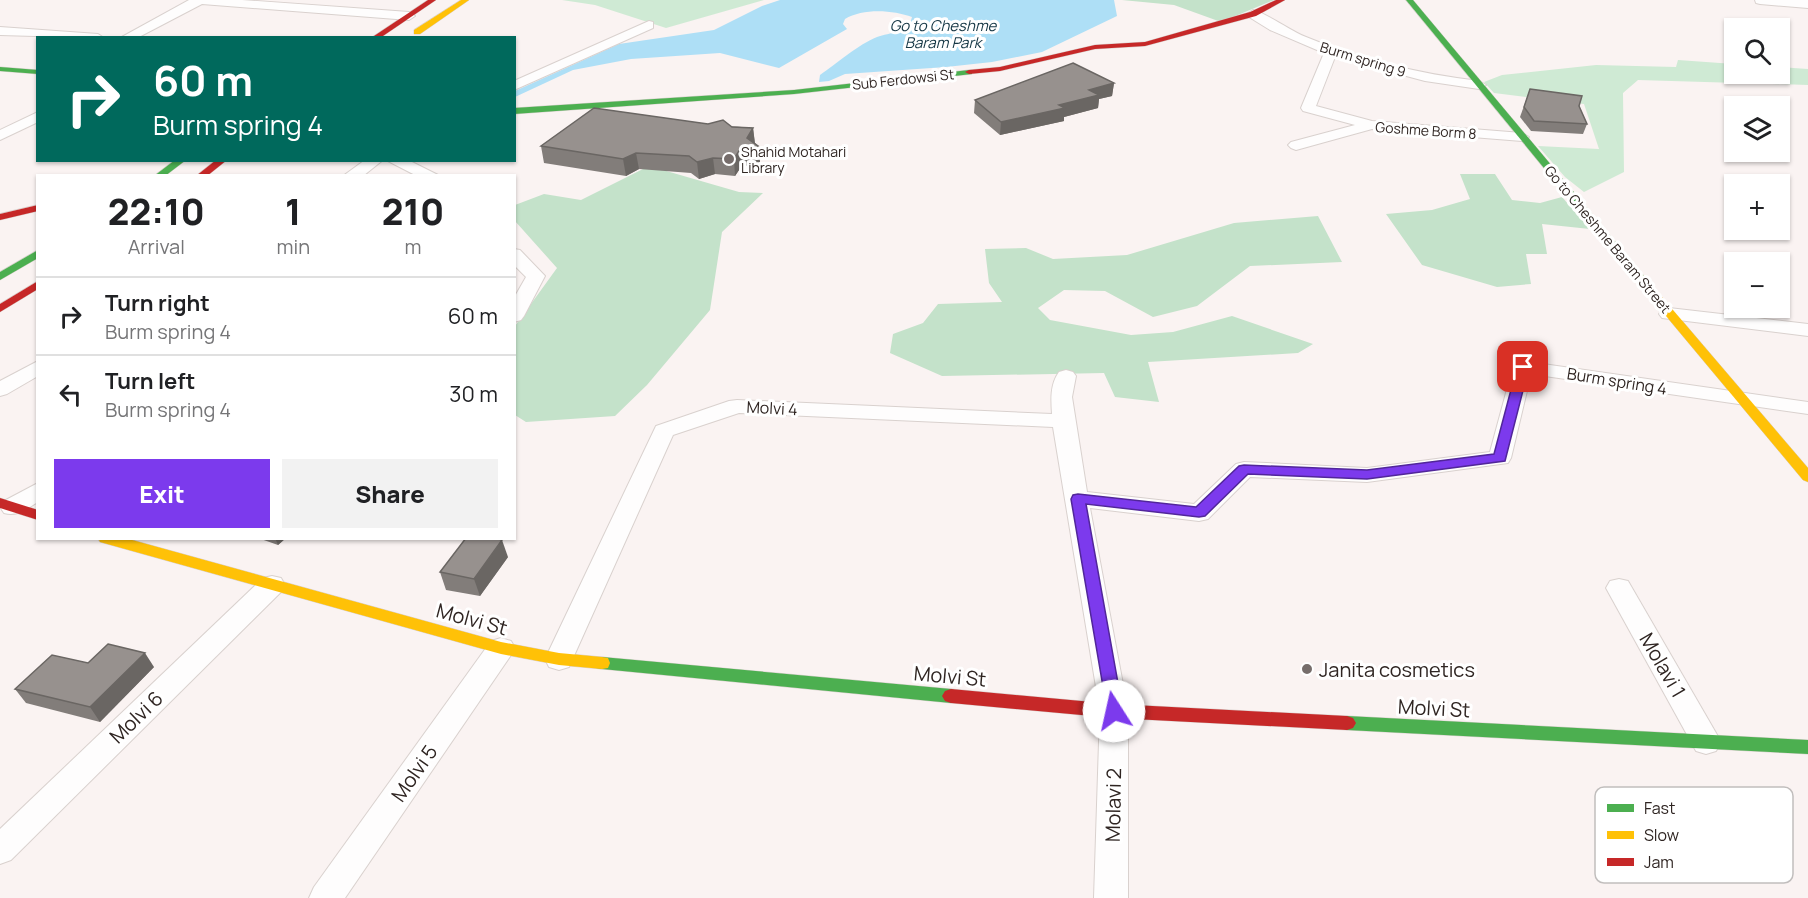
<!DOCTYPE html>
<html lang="en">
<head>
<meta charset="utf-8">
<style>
  :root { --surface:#fff; --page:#f2f2f2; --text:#202124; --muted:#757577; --line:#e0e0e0; --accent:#7c3aed }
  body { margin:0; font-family:Manrope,sans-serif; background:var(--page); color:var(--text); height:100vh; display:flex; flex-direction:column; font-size:22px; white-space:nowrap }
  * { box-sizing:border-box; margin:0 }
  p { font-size:20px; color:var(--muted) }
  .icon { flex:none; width:33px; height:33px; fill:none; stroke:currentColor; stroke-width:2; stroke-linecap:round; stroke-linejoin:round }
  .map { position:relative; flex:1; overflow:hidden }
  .drawer { position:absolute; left:36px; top:174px; width:480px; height:366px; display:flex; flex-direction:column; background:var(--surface); border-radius:0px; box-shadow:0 2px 4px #0004 }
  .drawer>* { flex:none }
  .banner { position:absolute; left:36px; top:36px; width:480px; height:126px; border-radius:0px; box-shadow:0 2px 4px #0004; background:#00695c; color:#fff; overflow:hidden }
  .tools { position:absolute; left:1724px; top:18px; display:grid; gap:12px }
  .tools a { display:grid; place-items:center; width:66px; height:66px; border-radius:0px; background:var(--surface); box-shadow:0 2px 4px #0004; font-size:30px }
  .pin { position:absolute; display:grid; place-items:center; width:51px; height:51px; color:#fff; margin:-26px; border-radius:12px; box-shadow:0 3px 9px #0006 }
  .me { position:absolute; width:66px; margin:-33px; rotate:350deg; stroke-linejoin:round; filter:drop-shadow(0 0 4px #0008) }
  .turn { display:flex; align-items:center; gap:21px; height:126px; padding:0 18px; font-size:27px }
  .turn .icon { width:78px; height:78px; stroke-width:2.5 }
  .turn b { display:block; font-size:42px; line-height:51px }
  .eta { display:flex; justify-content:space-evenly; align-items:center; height:102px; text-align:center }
  .eta b { font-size:36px; font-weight:800; line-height:42px }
  .action { display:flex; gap:12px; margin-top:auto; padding:12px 18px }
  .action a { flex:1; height:69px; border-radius:0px; background:var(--accent); color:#fff; font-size:24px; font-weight:800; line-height:69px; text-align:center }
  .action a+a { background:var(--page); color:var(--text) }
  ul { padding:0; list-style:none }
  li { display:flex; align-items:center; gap:18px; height:78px; padding:0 18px; border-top:2px solid var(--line) }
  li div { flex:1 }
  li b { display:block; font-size:22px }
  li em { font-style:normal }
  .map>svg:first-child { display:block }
  .green { fill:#cfead4 }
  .forest { fill:#c4e2ca }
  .water { fill:#aedff6 }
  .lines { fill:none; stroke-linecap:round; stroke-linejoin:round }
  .street-casing { stroke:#d9d1ce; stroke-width:2 }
  .fast-casing { stroke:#d9d1ce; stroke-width:1 }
  .slow-casing { stroke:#d9d1ce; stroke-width:1 }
  .jam-casing { stroke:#d9d1ce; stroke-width:1 }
  .street { fill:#fefdfd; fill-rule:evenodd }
  .fast { fill:#4caf50; fill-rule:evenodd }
  .slow { fill:#ffc107; fill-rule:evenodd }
  .jam { fill:#c62828; fill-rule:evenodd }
  .wall { fill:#827d7a }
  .shaded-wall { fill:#6a6663 }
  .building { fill:#97918e; stroke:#6a6663; stroke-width:1.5 }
  .route { fill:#7c3aed; stroke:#51269a; stroke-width:1.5 }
  .poi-dot { fill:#766d6b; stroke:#fff; stroke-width:2 }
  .labels { text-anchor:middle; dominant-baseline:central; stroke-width:6; stroke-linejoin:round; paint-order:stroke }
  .far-street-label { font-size:14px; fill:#2f2522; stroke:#fff }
  .far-poi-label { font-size:14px; fill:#2f2522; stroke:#fff; text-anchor:start }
  .far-water-label { font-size:15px; font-style:italic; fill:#153745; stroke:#fff }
  .street-label { font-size:16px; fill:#2f2522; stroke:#fff }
  .near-street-label { font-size:20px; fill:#2f2522; stroke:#fff }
  .near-poi-label { font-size:20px; fill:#2f2522; stroke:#fff; text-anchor:start }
  .key { fill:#fff; stroke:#c1bebd; stroke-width:1.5 }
  .key-label { font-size:16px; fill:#2f2522 }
</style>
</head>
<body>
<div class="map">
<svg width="1808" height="898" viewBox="0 0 1808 898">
  <rect width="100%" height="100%" fill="#faf3f2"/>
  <g class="green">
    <path d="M 562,0 L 764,0 L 666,28 L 595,5 Z"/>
    <path d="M 1678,60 L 1734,64 L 1734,74 L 1779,74 L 1779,67 L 1808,69 L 1808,85 L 1638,80 L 1623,93 L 1624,172 L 1584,192 L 1565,177 L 1538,146 L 1599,149 L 1584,104 L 1494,93 L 1484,82 L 1502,75 L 1596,65 L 1676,67 Z"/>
  </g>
  <g class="forest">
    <path d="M 1122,0 L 1274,0 L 1221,22 L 1174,5 Z"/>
    <path d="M 649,166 L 739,192 L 763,193 L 722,232 L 710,310 L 647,385 L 615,416 L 526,422 L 515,415 L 515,326 L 557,268 L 515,221 L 515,205 L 544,194 L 581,200 Z"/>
    <path d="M 1460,174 L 1495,174 L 1512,200 L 1540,203 L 1562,197 L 1590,229 L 1542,224 L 1547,254 L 1526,254 L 1531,284 L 1497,287 L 1422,265 L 1386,214 L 1432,210 L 1470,199 Z"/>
    <path d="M 1318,216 L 1342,262 L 1250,266 L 1197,306 L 1153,317 L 1105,291 L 1064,290 L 1038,308 L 1050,320 L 1131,335 L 1173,332 L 1232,316 L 1313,344 L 1298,353 L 1148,362 L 1159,402 L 1115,397 L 1104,373 L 942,376 L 890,353 L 893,334 L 923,323 L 938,304 L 1002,302 L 989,283 L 985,249 L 1026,248 L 1053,259 L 1127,255 L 1234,223 Z"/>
  </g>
  <path class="water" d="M 780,0 L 1114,0 L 1117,16 L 1042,52 L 992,62 L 946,67 L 845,74 L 829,81 L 819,82 L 820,75 C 836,64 859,44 877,37 C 890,32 908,34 912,17 C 893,10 863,8 845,19 L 843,24 L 847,29 L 779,68 L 720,53 L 631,59 L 573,70 L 515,97 L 515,91 L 619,44 L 714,30 L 762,6 Z"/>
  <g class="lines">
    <g class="street-casing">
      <g id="street">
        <path d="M 189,0 L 242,0 L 409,12 L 415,16 L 409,20 L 202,4 L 137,38 L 120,38 Z"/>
        <path d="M 1755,0 L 1808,0 L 1808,8 L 1760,4 L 1756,3 Z"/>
        <path d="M 1253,10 C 1270,15 1289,30 1306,37 C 1361,60 1420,74 1479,81 L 1486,85 L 1479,89 L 1425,81 L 1335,57 L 1316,106 L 1372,121 L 1522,133 L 1529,137 L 1522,141 L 1372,129 L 1296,150 L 1291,148 L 1288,145 L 1291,142 L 1355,125 L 1303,111 L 1301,108 L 1324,53 L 1270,30 L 1249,17 L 1247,14 Z"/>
        <path d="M 649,21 L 653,22 L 653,28 L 514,90 L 514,81 Z"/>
        <path d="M 0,27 L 98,34 L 104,38 L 0,35 Z"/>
        <path d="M 38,112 L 38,122 L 0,140 L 0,130 Z"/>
        <path d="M 365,160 L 383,160 L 363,176 L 343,176 Z"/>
        <path d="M 386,160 L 408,160 L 440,176 L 417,176 Z"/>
        <path d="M 514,249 L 520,250 L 545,276 L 524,316 L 521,320 L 514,322 L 514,298 L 526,277 L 514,265 Z"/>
        <path d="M 1669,308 L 1808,324 L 1808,336 L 1662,318 L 1659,314 L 1662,310 Z"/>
        <path d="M 38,361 L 38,376 L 7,394 L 0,396 L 0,381 Z"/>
        <path d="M 1523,361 L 1808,402 L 1808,414 L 1531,374 L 1511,458 L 1508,463 L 1367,482 L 1250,477 L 1208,519 L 1199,521 L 1090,508 L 1128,711 L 1128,898 L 1094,898 L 1100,711 L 1053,427 L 739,413 L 673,435 L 569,667 L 559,670 L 549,667 L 545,659 L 656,426 L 729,401 L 737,400 L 1052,414 C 1051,400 1050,384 1059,372 L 1066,370 L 1073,372 L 1076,376 L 1072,397 L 1087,492 L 1194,504 L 1236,464 L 1244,462 L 1367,468 L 1490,452 L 1513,367 L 1516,363 Z"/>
        <path d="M 38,483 L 38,502 C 26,509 17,517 4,513 L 0,507 L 4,501 Z"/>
        <path d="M 272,576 L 281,578 L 285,585 L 281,592 L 11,860 L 0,864 L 0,829 L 263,578 Z"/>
        <path d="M 1619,579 L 1628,581 L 1716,733 L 1721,742 L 1716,751 L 1706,754 L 1696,751 L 1606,588 L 1610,581 Z"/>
        <path d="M 501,638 L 511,641 L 515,648 L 511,655 L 345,898 L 309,898 L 314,887 L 491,641 Z"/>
      </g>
    </g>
    <g class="fast-casing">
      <g id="fast">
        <path d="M 1406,0 L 1413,0 L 1644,276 L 1644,280 L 1636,280 Z"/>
        <path d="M 0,67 L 38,70 L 38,74 L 0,71 Z"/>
        <path d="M 969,70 L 972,70 L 972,74 L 794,94 L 514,114 L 514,108 L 794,90 Z"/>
        <path d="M 175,160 L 186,160 L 165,176 L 154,176 Z"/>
        <path d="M 38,250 L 38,258 L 0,280 L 0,272 Z"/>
        <path d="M 602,657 L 951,689 L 957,691 L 960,696 L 957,701 L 951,703 L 602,669 L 596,668 L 594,663 L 596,658 Z"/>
        <path d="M 1347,716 L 1808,740 L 1808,754 L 1347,730 L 1341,728 L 1338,723 L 1341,718 Z"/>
      </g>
    </g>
    <g class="slow-casing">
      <g id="slow">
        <path d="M 461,0 L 469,0 L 420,34 L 414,34 L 414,30 Z"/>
        <path d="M 1640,275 L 1644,276 L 1808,468 L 1808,482 L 1803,480 L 1636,280 L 1636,276 Z"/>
        <path d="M 98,538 L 125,538 L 501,642 L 559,653 L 602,657 L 608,658 L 610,663 L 608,668 L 602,669 L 559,665 L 501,654 L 100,542 Z"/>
      </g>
    </g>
    <g class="jam-casing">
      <g id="jam">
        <path d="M 428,0 L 436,0 L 380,38 L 371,38 Z"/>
        <path d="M 1276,0 L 1285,0 L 1256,16 L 1145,46 L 1095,49 L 1000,71 L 969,74 L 965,72 L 969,70 L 1000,67 L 1095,45 L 1145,42 L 1250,12 Z"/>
        <path d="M 216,160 L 227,160 L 207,176 L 196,176 Z"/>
        <path d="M 38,205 L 38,211 L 0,220 L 0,214 Z"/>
        <path d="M 38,281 L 38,289 L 0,312 L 0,304 Z"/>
        <path d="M 0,498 L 38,510 L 38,520 L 0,508 Z"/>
        <path d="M 951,689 L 1114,704 L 1347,716 L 1353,718 L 1356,723 L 1353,728 L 1347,730 L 1114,718 L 951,703 L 945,701 L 942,696 L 945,691 Z"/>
      </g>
    </g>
    <use href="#street" class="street"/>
    <use href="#fast" class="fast"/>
    <use href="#slow" class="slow"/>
    <use href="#jam" class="jam"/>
  </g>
  <g class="wall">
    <path d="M 1114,83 L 1112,96 L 1099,99 L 1098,108 L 1064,117 L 1064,121 L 1000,135 L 974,113 L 975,100 Z"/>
    <path d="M 1530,89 L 1579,106 L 1587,124 L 1583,134 L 1531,131 L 1520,117 Z"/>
    <path d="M 708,124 L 753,128 L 755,143 L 758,146 L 760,162 L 741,167 L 735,176 L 715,174 L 699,179 L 691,173 L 639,169 L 626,176 L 544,163 L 541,146 Z"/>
    <path d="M 258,538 L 286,538 L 278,545 Z"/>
    <path d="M 508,557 L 480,596 L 446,590 L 440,572 Z"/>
    <path d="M 88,663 L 154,667 L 100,722 L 26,703 L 15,689 Z"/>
  </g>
  <g class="shaded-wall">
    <path d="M 1114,83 L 1112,96 L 1099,99 L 1098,108 L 1064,117 L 1064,121 L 1000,135 L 1001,122 L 1059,105 L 1089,90 Z"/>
    <path d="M 753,128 L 755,145 L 758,146 L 760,162 L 741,167 L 735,176 L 734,159 Z"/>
    <path d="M 636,153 L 639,169 L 626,176 L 623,159 Z"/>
    <path d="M 713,158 L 715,174 L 699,179 L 697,162 Z"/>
    <path d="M 275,538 L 286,538 L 278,545 Z"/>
    <path d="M 502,540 L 508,557 L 480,596 L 474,579 Z"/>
    <path d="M 145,653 L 154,667 L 100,722 L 90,707 Z"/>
  </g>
  <g class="building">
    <path d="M 1073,63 L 1114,83 L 1089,90 L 1099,95 L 1059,105 L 1065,108 L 1001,122 L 975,100 Z"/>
    <path d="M 1530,89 L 1582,96 L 1579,106 L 1587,124 L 1534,121 L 1524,107 Z"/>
    <path d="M 594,108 L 708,124 L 723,120 L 732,127 L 753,128 L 747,138 L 758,146 L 739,151 L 734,159 L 713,158 L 697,162 L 689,156 L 636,153 L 623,159 L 541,146 Z"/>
    <path d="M 466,538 L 495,538 L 502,540 L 474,579 L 440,572 Z"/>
    <path d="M 108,644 L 145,653 L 90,707 L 15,689 L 52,655 L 88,663 Z"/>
  </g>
  <path class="route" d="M 1523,363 L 1529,367 L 1505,461 L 1367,479 L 1248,474 L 1205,516 L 1199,517 L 1086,504 L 1123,711 L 1120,716 L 1114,719 L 1108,716 L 1071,499 L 1073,495 L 1078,494 L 1196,507 L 1239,466 L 1244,465 L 1367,470 L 1494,454 L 1517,367 Z"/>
  <g class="poi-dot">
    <circle cx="729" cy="159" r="6"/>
    <circle cx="1307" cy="669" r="6"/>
  </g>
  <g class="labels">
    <g class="far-street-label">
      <text transform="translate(1363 59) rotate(17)">Burm spring 9</text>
      <text transform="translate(903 79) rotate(-6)">Sub Ferdowsi St</text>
      <text transform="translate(1426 130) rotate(4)">Goshme Borm 8</text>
      <text transform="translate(1608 239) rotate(50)">Go to Cheshme Baram Street</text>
    </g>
    <g class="far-poi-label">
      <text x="741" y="151">Shahid Motahari<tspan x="741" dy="16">Library</tspan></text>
    </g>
    <g class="far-water-label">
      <text x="943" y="25">Go to Cheshme<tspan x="943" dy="17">Baram Park</tspan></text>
    </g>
    <g class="street-label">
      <text transform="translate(1617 381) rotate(9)">Burm spring 4</text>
      <text transform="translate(772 408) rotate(3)">Molvi 4</text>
    </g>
    <g class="near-street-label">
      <text transform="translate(472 619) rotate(15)">Molvi St</text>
      <text transform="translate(1663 665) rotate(60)">Molavi 1</text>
      <text transform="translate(950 676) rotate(5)">Molvi St</text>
      <text transform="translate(1434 708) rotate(3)">Molvi St</text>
      <text transform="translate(136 717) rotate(-44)">Molvi 6</text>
      <text transform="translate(414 773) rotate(-55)">Molvi 5</text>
      <text transform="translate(1113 805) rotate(-89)">Molavi 2</text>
    </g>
    <g class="near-poi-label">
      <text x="1319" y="669">Janita cosmetics</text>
    </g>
  </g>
  <rect x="1595" y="787" width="198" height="96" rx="9" class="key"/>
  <rect x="1607" y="804" width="27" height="8" fill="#4caf50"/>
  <rect x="1607" y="831" width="27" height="8" fill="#ffc107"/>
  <rect x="1607" y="858" width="27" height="8" fill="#c62828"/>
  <g class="key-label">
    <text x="1644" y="814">Fast</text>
    <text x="1644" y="841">Slow</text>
    <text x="1644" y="868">Jam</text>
  </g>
</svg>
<div class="tools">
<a><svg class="icon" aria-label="search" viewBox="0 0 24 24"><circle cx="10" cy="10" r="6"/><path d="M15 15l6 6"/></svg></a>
<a><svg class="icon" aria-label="layers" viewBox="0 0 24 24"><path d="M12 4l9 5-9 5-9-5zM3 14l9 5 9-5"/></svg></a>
<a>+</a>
<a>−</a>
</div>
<div class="pin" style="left:1523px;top:367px;background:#d93025"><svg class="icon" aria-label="arrive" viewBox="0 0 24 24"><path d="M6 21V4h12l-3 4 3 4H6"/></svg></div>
<svg class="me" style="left:1114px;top:711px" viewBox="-20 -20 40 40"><circle r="19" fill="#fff"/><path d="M0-13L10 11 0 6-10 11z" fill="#7c3aed"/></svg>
<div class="banner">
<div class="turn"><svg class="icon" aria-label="right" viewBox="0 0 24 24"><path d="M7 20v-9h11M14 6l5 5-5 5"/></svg><div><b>60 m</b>Burm spring 4</div></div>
</div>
<section class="drawer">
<div class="eta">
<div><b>22:10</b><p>Arrival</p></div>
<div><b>1</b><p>min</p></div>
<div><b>210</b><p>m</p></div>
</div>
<ul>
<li><svg class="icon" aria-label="right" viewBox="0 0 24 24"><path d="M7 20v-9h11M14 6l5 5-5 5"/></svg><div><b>Turn right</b><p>Burm spring 4</p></div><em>60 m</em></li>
<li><svg class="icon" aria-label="left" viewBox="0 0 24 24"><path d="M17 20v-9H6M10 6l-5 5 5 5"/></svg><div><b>Turn left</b><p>Burm spring 4</p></div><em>30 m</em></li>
</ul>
<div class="action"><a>Exit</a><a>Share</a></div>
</section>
</div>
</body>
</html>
